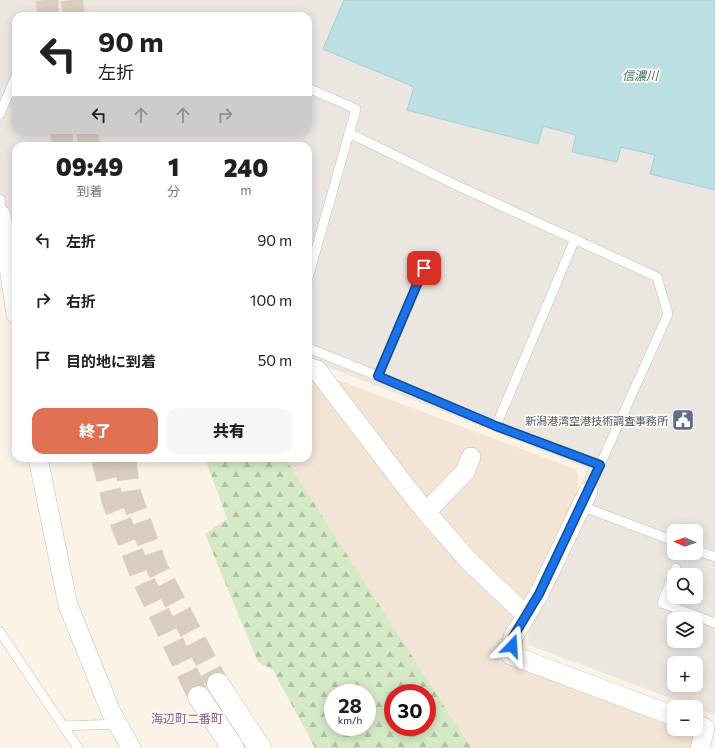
<!DOCTYPE html>
<html lang="ja">
<head>
<meta charset="utf-8">
<style>
  :root { --surface:#fff; --page:#f6f6f6; --text:#202124; --muted:#757577; --accent:#df7152 }
  body { margin:0; font-family:Commissioner,"Noto Sans JP",sans-serif; background:var(--page); color:var(--text); height:100vh; display:flex; flex-direction:column; font-size:15px; white-space:nowrap }
  * { box-sizing:border-box; margin:0 }
  p { font-size:13px; color:var(--muted) }
  .icon { flex:none; width:22px; height:22px; fill:none; stroke:currentColor; stroke-width:2; stroke-linecap:round; stroke-linejoin:round }
  .map { position:relative; flex:1; overflow:hidden }
  .panel { position:absolute; left:12px; top:142px; width:300px; height:320px; display:flex; flex-direction:column; background:var(--surface); border-radius:12px; box-shadow:0 2px 10px #0003 }
  .panel>* { flex:none }
  .banner { position:absolute; left:12px; top:12px; width:300px; height:122px; border-radius:12px; box-shadow:0 2px 10px #0003; background:#fff; color:var(--text); overflow:hidden }
  .needle { width:26px; rotate:272deg }
  .controls { position:absolute; left:667px; top:524px; display:grid; gap:8px }
  .controls a { display:grid; place-items:center; width:36px; height:36px; border-radius:8px; background:var(--surface); box-shadow:0 2px 10px #0003; font-size:20px }
  .speed { position:absolute; left:324px; top:684px; display:flex; gap:8px; font-size:20px; font-weight:700; text-align:center }
  .speed>* { display:grid; place-content:center; width:52px; height:52px; border-radius:50%; background:var(--surface); box-shadow:0 2px 10px #0003; line-height:1 }
  .speed small { font-size:10px; font-weight:400 }
  .speed .limit { border:6px solid #d22; background:#fff; color:#111 }
  .pin { position:absolute; display:grid; place-items:center; width:34px; height:34px; color:#fff; margin:-17px; border-radius:8px; box-shadow:0 2px 6px #0006 }
  .me { position:absolute; width:44px; margin:-22px; rotate:20deg; stroke-linejoin:round; filter:drop-shadow(0 0 3px #0008) }
  .turn { display:flex; align-items:center; gap:14px; height:84px; padding:0 20px; font-size:18px }
  .turn .icon { width:52px; height:52px; stroke-width:2.5 }
  .turn b { display:block; font-size:28px; line-height:34px }
  .lanes { display:flex; align-items:center; height:38px; padding:0 20px; background:#0003; justify-content:center; gap:20px; direction:ltr }
  .lanes .off { opacity:.35 }
  .eta { display:flex; justify-content:space-evenly; align-items:center; height:68px; text-align:center }
  .eta b { font-size:24px; font-weight:800; line-height:28px }
  .cta { display:flex; gap:8px; margin-top:auto; padding:8px 20px }
  .cta a { flex:1; height:46px; border-radius:12px; background:var(--accent); color:#fff; font-size:16px; font-weight:800; line-height:46px; text-align:center }
  .cta a+a { background:var(--page); color:var(--text) }
  ul { padding:0; list-style:none }
  li { display:flex; align-items:center; gap:12px; height:60px; padding:0 20px }
  li div { flex:1 }
  li b { display:block; font-size:15px }
  li em { font-style:normal }
  .map>svg:first-child { display:block }
  .residential { fill:#f3e5d6 }
  .industrial { fill:#ece6e1; fill-rule:evenodd }
  .forest { fill:url(#forest-firs); fill-rule:evenodd }
  .water { fill:#bcdfe4; stroke:#a3ced6 }
  .lines { fill:none; stroke-linecap:round; stroke-linejoin:round }
  .tertiary-tunnel { stroke:#d9cdc0; stroke-width:22; stroke-dasharray:22 11; stroke-linecap:butt }
  .service-casing { stroke:#cdbbae; stroke-width:10 }
  .minor-casing { stroke:#cdbbae; stroke-width:20 }
  .tertiary-casing { stroke:#cdbbae; stroke-width:23 }
  .service { stroke:#fff; stroke-width:9 }
  .minor { stroke:#fff; stroke-width:19 }
  .tertiary { stroke:#fff; stroke-width:22 }
  .route-casing { stroke:#114b97; stroke-width:10 }
  .route { stroke:#1a73e8; stroke-width:7 }
  .labels { text-anchor:middle; dominant-baseline:central; stroke-width:4; stroke-linejoin:round; paint-order:stroke }
  .service-label { font-size:11px; fill:#4e5e75; stroke:#fef7ed; text-anchor:end }
  .water-label { font-size:12px; font-style:italic; fill:#44767f; stroke:#fef7ed }
  .neighbourhood-label { font-size:12px; fill:#816490; stroke:#fef7ed }
</style>
</head>
<body>
<div class="map">
<svg width="715" height="748" viewBox="0 0 715 748">
  <defs>
    <pattern id="forest-firs" width="22" height="20" patternUnits="userSpaceOnUse"><rect width="22" height="20" fill="#d4e9c6"/><path d="M5 1l3.5 6h-7zM16 11l3.5 6h-7z" fill="#b1c0a3"/></pattern>
  </defs>
  <rect width="100%" height="100%" fill="#fbf3e7"/>
  <path class="residential" d="M 308,373 L 330,377 L 575,469 L 578,474 L 578,496 L 496,657 L 674,724 L 674,729 L 686,729 L 697,733 L 692,748 L 471,748 L 285,458 L 308,458 Z"/>
  <path class="industrial" d="M 0,0 L 344,0 L 323,49 L 414,87 L 407,109 L 538,144 L 543,126 L 577,135 L 572,152 L 617,162 L 620,147 L 655,155 L 650,174 L 715,190 L 715,715 L 529,645 L 528,631 L 595,494 L 580,488 L 587,468 L 308,359 L 308,146 L 16,146 L 16,213 L 0,215 ZM 16,16 L 308,16 L 308,130 L 16,130 ZM 674,531 L 696,531 L 696,553 L 674,553 ZM 674,575 L 696,575 L 696,597 L 674,597 ZM 674,619 L 696,619 L 696,641 L 674,641 ZM 674,663 L 696,663 L 696,685 L 674,685 Z"/>
  <path class="forest" d="M 205,458 L 285,458 L 471,748 L 315,748 L 273,670 L 258,662 L 205,534 L 227,519 ZM 333,693 L 367,693 L 367,727 L 333,727 ZM 393,693 L 427,693 L 427,727 L 393,727 Z"/>
  <path class="water" d="M 344,0 L 715,0 L 715,190 L 650,174 L 655,155 L 621,147 L 617,162 L 572,152 L 576,135 L 543,126 L 538,144 L 407,110 L 414,87 L 323,49 Z"/>
  <g class="lines">
    <g class="tertiary-tunnel">
      <path d="M 47,0 L 48,16"/>
      <path d="M 72,0 L 74,16"/>
      <path d="M 61,130 L 63,146"/>
      <path d="M 87,130 L 89,146"/>
      <path d="M 102,458 L 113,502 L 141,575 L 199,697"/>
      <path d="M 125,458 L 130,493 L 157,568 L 218,684"/>
    </g>
    <g class="service-casing">
      <g id="service">
        <path d="M 308,88 L 356,109 L 308,278"/>
        <path d="M 0,114 L 15,78 L 16,78"/>
        <path d="M 349,133 L 458,186 L 657,277 L 668,314 L 588,492"/>
        <path d="M 0,199 L 1,215"/>
        <path d="M 308,348 L 378,376 L 496,426 L 600,465"/>
        <path d="M 378,376 L 424,268"/>
        <path d="M 496,426 L 575,239"/>
        <path d="M 581,506 L 674,541"/>
        <path d="M 696,550 L 715,557"/>
        <path d="M 676,568 L 662,603 L 715,623"/>
        <path d="M 0,632 L 63,726 L 118,724"/>
        <path d="M 63,726 L 78,748"/>
      </g>
    </g>
    <g class="minor-casing">
      <g id="minor">
        <path d="M 1,215 L 16,314"/>
        <path d="M 308,367 L 317,370 L 403,483 L 426,512"/>
        <path d="M 471,457 L 465,472 L 426,512 L 469,561 L 526,615"/>
        <path d="M 38,458 L 68,605 L 111,712 L 131,748"/>
        <path d="M 588,492 L 539,594 L 513,637 L 511,655 L 674,716"/>
        <path d="M 696,724 L 705,728 L 700,748"/>
      </g>
    </g>
    <g class="tertiary-casing">
      <g id="tertiary">
        <path d="M 218,684 L 260,748"/>
        <path d="M 199,697 L 233,748"/>
      </g>
    </g>
    <use href="#service" class="service"/>
    <use href="#minor" class="minor"/>
    <use href="#tertiary" class="tertiary"/>
  </g>
  <g class="lines">
    <g class="route-casing">
      <path id="route" d="M 424,268 L 378,376 L 496,426 L 600,465 L 539,594 L 513,637 L 512,646"/>
    </g>
    <use href="#route" class="route"/>
  </g>
  <defs>
    <g id="civic-square" transform="scale(1.15)"><rect x="-9" y="-9" width="18" height="18" rx="4" fill="#5c6f8a" stroke="#fef7ed"/><path d="M-.6-6.5H3V-4.5H.6V-3L4-1V1h2V6H-6V1h2V-1L-.6-3ZM-1.2 2.5V6h2.4V2.5Z" fill="#fff"/></g>
  </defs>
  <g fill-rule="evenodd">
    <use href="#civic-square" x="683" y="420"/>
  </g>
  <g class="labels">
    <g class="service-label">
      <text x="668" y="420">新潟港湾空港技術調査事務所</text>
    </g>
    <g class="water-label">
      <text x="640" y="75">信濃川</text>
    </g>
    <g class="neighbourhood-label">
      <text x="187" y="718">海辺町二番町</text>
    </g>
  </g>
</svg>
<div class="controls">
<a><svg class="needle" viewBox="-14 -14 28 28"><path d="M0-13l5 13h-10z" fill="#e53935"/><path d="M0 13l5-13h-10z" fill="#757577"/></svg></a>
<a><svg class="icon" aria-label="search" viewBox="0 0 24 24"><circle cx="10" cy="10" r="6"/><path d="M15 15l6 6"/></svg></a>
<a><svg class="icon" aria-label="layers" viewBox="0 0 24 24"><path d="M12 4l9 5-9 5-9-5zM3 14l9 5 9-5"/></svg></a>
<a>+</a>
<a>−</a>
</div>
<div class="speed"><div>28<small>km/h</small></div><div class="limit">30</div></div>
<div class="pin" style="left:424px;top:268px;background:#d93025"><svg class="icon" aria-label="arrive" viewBox="0 0 24 24"><path d="M6 21V4h12l-3 4 3 4H6"/></svg></div>
<svg class="me" style="left:512px;top:646px" viewBox="-20 -20 40 40"><path d="M0-17L14 15 0 8-14 15z" fill="#1a73e8" stroke="#fff" stroke-width="4"/></svg>
<div class="banner">
<div class="turn"><svg class="icon" aria-label="left" viewBox="0 0 24 24"><path d="M17 20v-9H6M10 6l-5 5 5 5"/></svg><div><b>90 m</b>左折</div></div>
<div class="lanes"><svg class="icon" aria-label="left" viewBox="0 0 24 24"><path d="M17 20v-9H6M10 6l-5 5 5 5"/></svg><svg class="icon off" aria-label="ahead" viewBox="0 0 24 24"><path d="M12 20V5M6 11l6-6 6 6"/></svg><svg class="icon off" aria-label="ahead" viewBox="0 0 24 24"><path d="M12 20V5M6 11l6-6 6 6"/></svg><svg class="icon off" aria-label="right" viewBox="0 0 24 24"><path d="M7 20v-9h11M14 6l5 5-5 5"/></svg></div>
</div>
<section class="panel">
<div class="eta">
<div><b>09:49</b><p>到着</p></div>
<div><b>1</b><p>分</p></div>
<div><b>240</b><p>m</p></div>
</div>
<ul>
<li><svg class="icon" aria-label="left" viewBox="0 0 24 24"><path d="M17 20v-9H6M10 6l-5 5 5 5"/></svg><div><b>左折</b></div><em>90 m</em></li>
<li><svg class="icon" aria-label="right" viewBox="0 0 24 24"><path d="M7 20v-9h11M14 6l5 5-5 5"/></svg><div><b>右折</b></div><em>100 m</em></li>
<li><svg class="icon" aria-label="arrive" viewBox="0 0 24 24"><path d="M6 21V4h12l-3 4 3 4H6"/></svg><div><b>目的地に到着</b></div><em>50 m</em></li>
</ul>
<div class="cta"><a>終了</a><a>共有</a></div>
</section>
</div>
</body>
</html>
